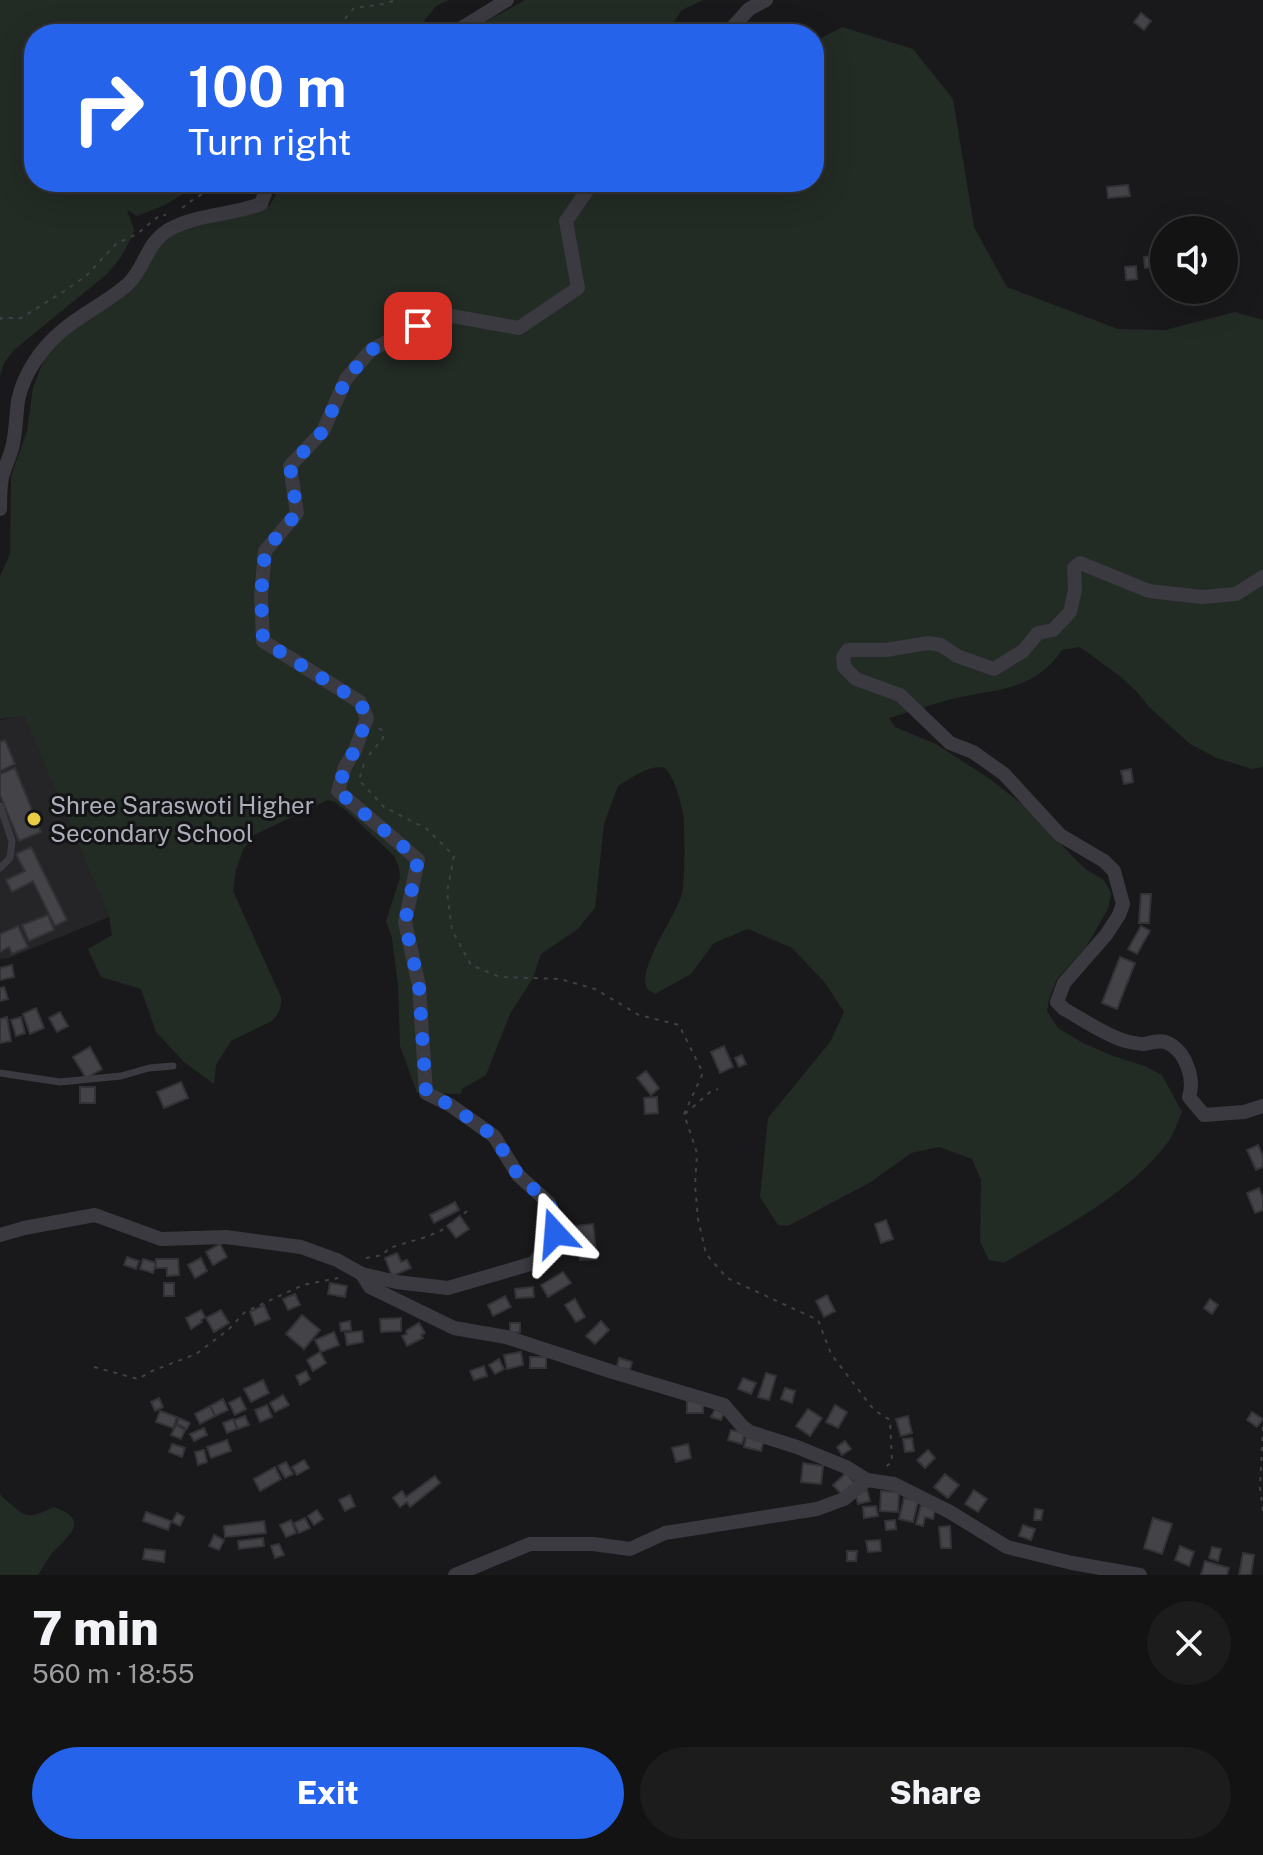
<!DOCTYPE html>
<html lang="en">
<head>
<meta charset="utf-8">
<style>
  :root { --surface:#131314; --page:#1c1c1d; --text:#f1f3f6; --muted:#9d9ea0; --line:#323234; --accent:#2563eb }
  body { margin:0; font-family:"Public Sans",sans-serif; background:var(--page); color:var(--text); height:100vh; display:flex; flex-direction:column; font-size:30px; white-space:nowrap }
  * { box-sizing:border-box; margin:0 }
  p { font-size:26px; color:var(--muted) }
  .icon { flex:none; width:44px; height:44px; fill:none; stroke:currentColor; stroke-width:2; stroke-linecap:round; stroke-linejoin:round }
  .map { position:relative; height:1575px; overflow:hidden }
  .details { display:flex; flex-direction:column; background:var(--surface); flex:1 }
  .details>* { flex:none }
  .guide { position:absolute; left:24px; top:24px; width:800px; height:168px; border-radius:32px; box-shadow:0 8px 32px #0002,0 0 0 2px var(--line); background:#2563eb; color:#fff; overflow:hidden }
  .buttons { position:absolute; left:1150px; top:216px; display:grid; gap:16px }
  .buttons a { display:grid; place-items:center; width:88px; height:88px; border-radius:50%; background:var(--surface); box-shadow:0 8px 32px #0002,0 0 0 2px var(--line); font-size:40px }
  .pin { position:absolute; display:grid; place-items:center; width:68px; height:68px; color:#fff; margin:-34px; border-radius:16px; box-shadow:0 4px 12px #0006 }
  .me { position:absolute; width:88px; margin:-44px; rotate:341deg; stroke-linejoin:round; filter:drop-shadow(0 0 6px #0008) }
  .turn { display:flex; align-items:center; gap:28px; height:168px; padding:0 32px; font-size:36px }
  .turn .icon { width:104px; height:104px; stroke-width:2.5 }
  .turn b { display:block; font-size:56px; line-height:68px }
  .round { display:grid; place-items:center; flex:none; width:84px; height:84px; border-radius:42px; background:var(--page) }
  .headline { display:flex; align-items:center; justify-content:space-between; height:136px; padding:0 32px }
  h1 { font-size:48px; font-weight:800; line-height:60px }
  .primary-button { display:flex; gap:16px; margin-top:auto; padding:16px 32px }
  .primary-button a { flex:1; height:92px; border-radius:48px; background:var(--accent); color:#fff; font-size:32px; font-weight:800; line-height:92px; text-align:center }
  .primary-button a+a { background:var(--page); color:var(--text) }
  .map>svg:first-child { display:block }
  .built { fill:#252528 }
  .green { fill:#232b25 }
  .building { fill:#434348; stroke:#333337; stroke-width:2 }
  .lines { fill:none; stroke-linecap:round; stroke-linejoin:round }
  .path { stroke:#404146; stroke-width:2; stroke-dasharray:4 6; stroke-linecap:butt }
  .service { stroke:#3a3a40; stroke-width:7 }
  .minor { stroke:#3a3a40; stroke-width:14 }
  .route { stroke:#2563eb; stroke-width:14; stroke-dasharray:0 25.2 }
  .poi-dot { fill:#e9cc43; stroke:#141416; stroke-width:3 }
  .labels { text-anchor:middle; dominant-baseline:central; stroke-width:6; stroke-linejoin:round; paint-order:stroke }
  .poi-label { font-size:24px; fill:#acaeba; stroke:#141416; text-anchor:start }
</style>
</head>
<body>
<div class="map">
<svg width="1263" height="1575" viewBox="0 0 1263 1575">
  <rect width="100%" height="100%" fill="#19191b"/>
  <path class="built" d="M 24,715 L 109,917 L 9,958 L 0,959 L 0,720 Z"/>
  <g class="green">
    <path d="M 0,0 L 449,0 L 436,6 L 414,34 L 34,34 L 34,182 L 240,182 L 237,186 L 226,187 L 218,182 L 194,187 L 165,205 L 137,216 L 127,210 L 134,229 L 132,236 L 121,257 L 107,274 L 14,350 L 4,363 L 0,376 Z"/>
    <path d="M 525,0 L 703,0 L 682,10 L 666,34 L 470,34 L 487,21 Z"/>
    <path d="M 842,27 L 913,49 L 953,99 L 974,227 L 1007,287 L 1118,329 L 1165,330 L 1235,312 L 1263,320 L 1263,767 L 1252,769 L 1217,758 L 1190,744 L 1149,707 L 1137,692 L 1121,677 L 1080,647 L 1062,650 C 1035,690 999,689 956,698 C 934,703 911,712 889,718 L 895,727 L 936,744 L 990,779 L 1027,808 L 1078,862 L 1087,870 L 1104,880 L 1111,893 L 1108,909 L 1086,947 L 1057,979 L 1049,999 L 1047,1011 L 1058,1028 L 1083,1043 L 1113,1056 L 1145,1066 L 1162,1075 L 1182,1112 C 1178,1122 1174,1132 1169,1141 C 1128,1196 1061,1228 1004,1263 L 989,1260 L 980,1242 L 981,1180 L 972,1159 L 939,1147 L 911,1153 L 871,1182 L 788,1226 L 778,1225 L 760,1197 L 768,1118 L 830,1042 L 844,1012 L 826,984 L 792,948 L 748,929 L 714,943 L 691,974 L 655,994 C 651,991 648,991 646,986 C 639,966 676,915 682,894 C 685,884 685,823 683,813 C 681,803 673,772 664,768 C 650,764 630,779 618,786 L 604,824 L 595,908 L 578,929 L 541,954 L 533,978 L 510,1014 L 486,1075 L 462,1089 L 461,1094 L 417,1093 L 400,1046 L 398,985 L 392,938 L 386,921 L 400,878 L 399,868 L 394,856 L 350,814 L 335,802 L 328,800 L 254,835 L 243,850 L 236,870 L 233,891 L 281,997 C 282,1007 279,1014 272,1021 L 231,1041 L 216,1065 L 214,1084 L 184,1062 L 156,1032 L 141,989 L 101,977 L 88,949 L 112,935 L 109,917 L 24,716 L 0,719 L 0,576 L 10,554 L 11,476 L 27,431 L 33,388 L 48,349 L 74,326 L 111,305 L 164,228 L 269,206 L 284,182 L 814,182 L 814,42 Z"/>
    <path d="M 0,1494 L 2,1497 C 27,1517 24,1521 54,1507 C 84,1518 77,1529 57,1548 C 49,1555 44,1566 38,1575 L 0,1575 Z"/>
  </g>
  <g class="building">
    <path d="M 1141,13 L 1151,21 L 1144,30 L 1134,22 Z"/>
    <path d="M 1128,185 L 1130,196 L 1108,198 L 1107,187 Z"/>
    <path d="M 1156,256 L 1157,267 L 1145,268 L 1144,257 Z"/>
    <path d="M 1136,266 L 1137,279 L 1126,280 L 1125,267 Z"/>
    <path d="M 5,740 L 15,764 L 0,771 L 0,742 Z"/>
    <path d="M 15,768 L 41,832 L 19,841 L 0,795 L 0,774 Z"/>
    <path d="M 1131,769 L 1133,782 L 1124,784 L 1121,771 Z"/>
    <path d="M 31,847 L 67,920 L 55,926 L 33,881 L 12,892 L 6,880 L 25,871 L 16,854 Z"/>
    <path d="M 1141,894 L 1151,894 L 1149,923 L 1139,923 Z"/>
    <path d="M 48,915 L 54,930 L 29,941 L 22,925 Z"/>
    <path d="M 18,926 L 28,947 L 12,954 L 9,947 L 0,952 L 0,934 Z"/>
    <path d="M 1141,926 L 1150,931 L 1137,954 L 1128,949 Z"/>
    <path d="M 1120,957 L 1135,963 L 1117,1009 L 1102,1003 Z"/>
    <path d="M 12,965 L 14,977 L 0,980 L 0,968 Z"/>
    <path d="M 4,987 L 8,999 L 0,1001 L 0,988 Z"/>
    <path d="M 36,1008 L 44,1028 L 30,1034 L 23,1014 Z"/>
    <path d="M 60,1012 L 68,1026 L 57,1032 L 49,1018 Z"/>
    <path d="M 7,1017 L 11,1041 L 0,1043 L 0,1019 Z"/>
    <path d="M 21,1017 L 25,1033 L 16,1036 L 11,1020 Z"/>
    <path d="M 724,1046 L 733,1067 L 720,1073 L 711,1052 Z"/>
    <path d="M 90,1047 L 102,1069 L 86,1078 L 73,1057 Z"/>
    <path d="M 742,1055 L 746,1064 L 739,1067 L 735,1058 Z"/>
    <path d="M 646,1071 L 659,1088 L 651,1095 L 637,1078 Z"/>
    <path d="M 181,1082 L 188,1098 L 164,1108 L 157,1092 Z"/>
    <rect x="80" y="1087" width="15" height="16"/>
    <path d="M 657,1097 L 658,1113 L 645,1114 L 644,1098 Z"/>
    <path d="M 1258,1145 L 1263,1156 L 1263,1167 L 1256,1170 L 1247,1150 Z"/>
    <path d="M 1259,1188 L 1263,1198 L 1263,1210 L 1255,1213 L 1247,1193 Z"/>
    <path d="M 455,1202 L 459,1210 L 434,1223 L 430,1215 Z"/>
    <path d="M 460,1216 L 469,1229 L 456,1238 L 447,1226 Z"/>
    <path d="M 886,1220 L 893,1239 L 881,1243 L 875,1224 Z"/>
    <path d="M 593,1224 L 597,1259 L 580,1260 L 576,1226 Z"/>
    <path d="M 220,1244 L 227,1257 L 213,1265 L 206,1252 Z"/>
    <path d="M 397,1253 L 401,1262 L 407,1260 L 411,1268 L 392,1276 L 385,1258 Z"/>
    <path d="M 127,1257 L 139,1261 L 136,1269 L 124,1265 Z"/>
    <path d="M 201,1258 L 207,1271 L 195,1278 L 188,1265 Z"/>
    <path d="M 143,1259 L 156,1263 L 153,1273 L 140,1269 Z"/>
    <path d="M 156,1259 L 178,1259 L 179,1275 L 167,1276 L 167,1268 L 156,1268 Z"/>
    <path d="M 563,1272 L 571,1283 L 548,1297 L 541,1285 Z"/>
    <rect x="164" y="1283" width="10" height="13"/>
    <path d="M 330,1283 L 347,1286 L 345,1297 L 328,1294 Z"/>
    <path d="M 533,1287 L 534,1297 L 516,1298 L 515,1289 Z"/>
    <path d="M 295,1294 L 300,1305 L 288,1310 L 283,1299 Z"/>
    <path d="M 827,1295 L 835,1311 L 824,1317 L 816,1301 Z"/>
    <path d="M 505,1296 L 511,1307 L 493,1316 L 488,1305 Z"/>
    <path d="M 575,1299 L 585,1317 L 576,1322 L 565,1305 Z"/>
    <path d="M 1210,1299 L 1218,1305 L 1212,1314 L 1204,1308 Z"/>
    <path d="M 264,1305 L 270,1319 L 255,1325 L 250,1312 Z"/>
    <path d="M 201,1310 L 205,1317 L 201,1320 L 202,1322 L 191,1329 L 186,1318 Z"/>
    <path d="M 221,1310 L 229,1323 L 214,1332 L 206,1318 Z"/>
    <path d="M 302,1315 L 320,1330 L 304,1349 L 286,1334 Z"/>
    <path d="M 401,1318 L 401,1331 L 381,1332 L 380,1319 Z"/>
    <path d="M 350,1321 L 351,1330 L 341,1331 L 340,1323 Z"/>
    <path d="M 601,1321 L 609,1330 L 595,1344 L 586,1336 Z"/>
    <path d="M 419,1323 L 425,1333 L 421,1335 L 423,1338 L 407,1346 L 402,1336 L 407,1334 L 406,1331 Z"/>
    <path d="M 510,1323 L 520,1323 L 520,1332 L 510,1333 Z"/>
    <path d="M 362,1331 L 363,1342 L 347,1345 L 345,1333 Z"/>
    <path d="M 334,1332 L 339,1345 L 321,1352 L 315,1340 Z"/>
    <path d="M 320,1352 L 326,1363 L 313,1371 L 307,1360 Z"/>
    <path d="M 521,1352 L 523,1365 L 507,1369 L 504,1355 Z"/>
    <rect x="530" y="1357" width="16" height="11"/>
    <path d="M 619,1358 L 632,1362 L 630,1370 L 617,1367 Z"/>
    <path d="M 499,1359 L 504,1369 L 495,1374 L 489,1365 Z"/>
    <path d="M 484,1366 L 487,1376 L 474,1380 L 470,1371 Z"/>
    <path d="M 306,1371 L 310,1379 L 300,1385 L 296,1376 Z"/>
    <path d="M 766,1373 L 776,1376 L 769,1400 L 758,1397 Z"/>
    <path d="M 743,1378 L 756,1383 L 751,1394 L 738,1389 Z"/>
    <path d="M 263,1380 L 269,1393 L 251,1402 L 244,1389 Z"/>
    <path d="M 785,1388 L 795,1391 L 792,1403 L 781,1399 Z"/>
    <path d="M 283,1395 L 289,1405 L 275,1412 L 270,1403 Z"/>
    <path d="M 240,1397 L 246,1409 L 235,1415 L 229,1403 Z"/>
    <path d="M 159,1398 L 163,1407 L 155,1411 L 151,1402 Z"/>
    <path d="M 223,1399 L 228,1410 L 215,1416 L 210,1406 Z"/>
    <rect x="687" y="1401" width="16" height="12"/>
    <path d="M 267,1405 L 272,1417 L 260,1422 L 255,1410 Z"/>
    <path d="M 835,1405 L 847,1412 L 838,1428 L 826,1422 Z"/>
    <path d="M 210,1406 L 215,1416 L 200,1424 L 195,1414 Z"/>
    <path d="M 715,1409 L 724,1413 L 721,1420 L 711,1417 Z"/>
    <path d="M 808,1409 L 822,1418 L 810,1436 L 796,1426 Z"/>
    <path d="M 160,1411 L 177,1417 L 173,1428 L 156,1422 Z"/>
    <path d="M 1252,1412 L 1263,1419 L 1257,1427 L 1247,1420 Z"/>
    <path d="M 245,1416 L 249,1425 L 238,1429 L 234,1420 Z"/>
    <path d="M 908,1416 L 912,1433 L 901,1436 L 896,1419 Z"/>
    <path d="M 179,1418 L 190,1423 L 187,1429 L 177,1424 Z"/>
    <path d="M 233,1419 L 237,1429 L 227,1433 L 223,1423 Z"/>
    <path d="M 176,1425 L 185,1430 L 181,1439 L 171,1435 Z"/>
    <path d="M 204,1428 L 207,1435 L 194,1441 L 190,1434 Z"/>
    <path d="M 731,1430 L 745,1433 L 742,1444 L 728,1440 Z"/>
    <path d="M 747,1434 L 764,1439 L 761,1451 L 744,1447 Z"/>
    <path d="M 912,1438 L 914,1451 L 905,1452 L 903,1439 Z"/>
    <path d="M 227,1440 L 231,1451 L 211,1458 L 207,1447 Z"/>
    <path d="M 845,1441 L 851,1449 L 842,1455 L 837,1447 Z"/>
    <path d="M 172,1444 L 185,1448 L 182,1457 L 169,1452 Z"/>
    <path d="M 688,1444 L 691,1458 L 676,1462 L 672,1448 Z"/>
    <path d="M 204,1450 L 207,1462 L 198,1465 L 195,1452 Z"/>
    <path d="M 928,1450 L 935,1458 L 925,1468 L 917,1460 Z"/>
    <path d="M 304,1460 L 309,1468 L 297,1475 L 292,1467 Z"/>
    <path d="M 286,1462 L 293,1474 L 285,1478 L 278,1466 Z"/>
    <path d="M 803,1463 L 823,1466 L 821,1484 L 801,1482 Z"/>
    <path d="M 275,1467 L 281,1479 L 260,1491 L 254,1479 Z"/>
    <path d="M 846,1473 L 855,1483 L 842,1495 L 833,1485 Z"/>
    <path d="M 945,1474 L 959,1485 L 948,1498 L 934,1487 Z"/>
    <path d="M 435,1476 L 440,1483 L 410,1507 L 407,1502 L 400,1507 L 393,1498 L 402,1491 L 406,1497 Z"/>
    <path d="M 867,1490 L 870,1501 L 858,1504 L 855,1493 Z"/>
    <path d="M 974,1490 L 987,1499 L 978,1512 L 965,1504 Z"/>
    <path d="M 881,1491 L 899,1492 L 898,1512 L 880,1511 Z"/>
    <path d="M 350,1495 L 355,1506 L 345,1511 L 339,1500 Z"/>
    <path d="M 904,1498 L 918,1501 L 913,1522 L 899,1519 Z"/>
    <path d="M 921,1505 L 935,1509 L 933,1519 L 925,1517 L 923,1526 L 916,1524 Z"/>
    <path d="M 876,1506 L 878,1516 L 864,1518 L 863,1507 Z"/>
    <path d="M 1035,1509 L 1043,1510 L 1041,1520 L 1034,1520 Z"/>
    <path d="M 317,1510 L 323,1519 L 314,1525 L 308,1516 Z"/>
    <path d="M 146,1512 L 171,1521 L 168,1530 L 143,1521 Z"/>
    <path d="M 177,1513 L 184,1517 L 180,1526 L 172,1522 Z"/>
    <path d="M 305,1518 L 310,1528 L 299,1533 L 294,1523 Z"/>
    <path d="M 1153,1518 L 1172,1524 L 1162,1554 L 1144,1548 Z"/>
    <path d="M 291,1520 L 296,1533 L 286,1537 L 280,1525 Z"/>
    <path d="M 895,1520 L 896,1529 L 886,1530 L 885,1521 Z"/>
    <path d="M 264,1521 L 266,1533 L 225,1537 L 224,1526 Z"/>
    <path d="M 1023,1525 L 1035,1529 L 1031,1540 L 1019,1536 Z"/>
    <path d="M 950,1526 L 951,1548 L 941,1548 L 939,1527 Z"/>
    <path d="M 214,1535 L 224,1540 L 219,1550 L 209,1546 Z"/>
    <path d="M 263,1538 L 264,1546 L 239,1549 L 238,1541 Z"/>
    <path d="M 880,1540 L 881,1551 L 868,1552 L 866,1541 Z"/>
    <path d="M 279,1544 L 284,1555 L 275,1558 L 271,1546 Z"/>
    <path d="M 1180,1546 L 1194,1552 L 1189,1566 L 1175,1560 Z"/>
    <path d="M 1212,1547 L 1221,1549 L 1218,1561 L 1209,1558 Z"/>
    <path d="M 145,1549 L 165,1551 L 164,1562 L 143,1559 Z"/>
    <path d="M 847,1551 L 857,1551 L 856,1561 L 847,1561 Z"/>
    <path d="M 1243,1553 L 1254,1555 L 1251,1575 L 1239,1575 Z"/>
    <path d="M 1205,1561 L 1229,1568 L 1227,1575 L 1201,1575 Z"/>
  </g>
  <g class="lines">
    <g class="path">
      <path d="M 332,34 L 354,8 L 384,4 L 396,0"/>
      <path d="M 182,208 L 195,198 L 224,182"/>
      <path d="M 0,320 L 1,318 L 21,318 L 66,290 L 86,276 L 116,244 L 137,234 L 160,215 L 166,215"/>
      <path d="M 369,755 L 383,738 L 383,731 L 379,728"/>
      <path d="M 364,764 L 359,780 L 384,807 L 427,829 L 454,856 L 447,892 L 452,930 L 471,965 L 500,977 L 560,979 L 595,989 L 639,1015 L 679,1025 L 703,1073 L 684,1114 L 697,1153 L 695,1185 L 698,1219 L 706,1254 L 727,1278 L 818,1320 L 831,1354 L 874,1410 L 890,1420 L 892,1462 L 884,1468"/>
      <path d="M 685,1114 L 710,1092 L 718,1089"/>
      <path d="M 366,1258 L 383,1255 L 389,1248 L 426,1237 L 440,1231 L 453,1223 L 467,1211"/>
      <path d="M 94,1367 L 138,1379 L 152,1371 L 196,1354 L 228,1330 L 245,1312 L 303,1285 L 338,1278"/>
      <path d="M 1263,1427 L 1260,1487 L 1263,1512"/>
    </g>
    <g class="service">
      <path d="M 0,806 L 12,841 L 10,858 L 0,868"/>
      <path d="M 0,1073 L 60,1082 L 121,1076 L 149,1068 L 173,1066"/>
    </g>
    <g class="minor">
      <path d="M 452,34 L 507,0"/>
      <path d="M 717,34 L 733,27 L 749,9 L 766,0"/>
      <path d="M 0,509 C 0,499 0,488 2,478 C 4,467 11,456 13,444 C 16,430 16,415 18,401 C 23,374 42,347 63,330 C 83,313 108,302 128,284 C 146,267 146,241 172,228 C 199,214 232,215 261,204 L 269,182"/>
      <path d="M 1263,577 L 1236,594 L 1202,597 L 1149,591 L 1080,563 L 1074,568 L 1075,590 L 1070,612 L 1053,630 L 1038,633 L 1023,651 L 994,669 L 957,656 L 941,645 L 928,643 L 886,650 L 848,650 L 843,657 L 844,667 L 856,679 L 900,695 L 950,743 L 973,752 L 1004,774 L 1060,835 L 1104,861 L 1114,871 L 1123,904 L 1119,915 L 1106,935 L 1064,983 L 1057,1002 L 1064,1009 C 1082,1019 1105,1035 1125,1041 C 1130,1042 1138,1044 1143,1044 C 1151,1043 1160,1039 1168,1043 C 1186,1052 1195,1079 1189,1097 L 1204,1115 L 1244,1112 L 1263,1106"/>
      <path d="M 0,1235 L 24,1228 L 95,1215 L 161,1239 L 226,1237 L 301,1247 L 337,1260 L 362,1274 L 396,1282 L 448,1288 L 534,1263 L 555,1233 L 555,1219 L 549,1203 L 518,1175 L 494,1136 L 450,1105 L 426,1093 L 419,986 L 405,922 L 418,860 C 392,836 364,814 338,791 L 345,767 L 355,750 L 367,718 L 360,702 L 263,641 L 261,595 L 265,551 L 297,513 L 290,466 L 323,431 L 346,379 L 371,350 L 441,314 L 519,328 L 578,288 L 566,221 L 593,182"/>
      <path d="M 362,1274 L 370,1287 L 454,1328 L 506,1337 L 613,1372 L 724,1405 L 742,1426 L 750,1432 L 797,1447 L 846,1467 L 867,1480"/>
      <path d="M 455,1575 L 530,1544 L 593,1544 L 630,1549 L 665,1533 L 817,1509 L 844,1499 L 867,1480 L 894,1484 L 950,1512 L 1007,1547 L 1072,1563 L 1140,1575"/>
    </g>
  </g>
  <g class="lines">
    <path class="route" d="M 418,326 L 371,350 L 346,379 L 323,431 L 290,466 L 297,513 L 265,551 L 261,595 L 263,641 L 360,702 L 367,718 L 355,750 L 345,767 L 338,791 C 364,814 392,836 418,860 L 405,922 L 419,986 L 426,1093 L 450,1105 L 494,1136 L 518,1175 L 549,1203 L 555,1219 L 555,1233"/>
  </g>
  <circle class="poi-dot" cx="34" cy="819" r="8"/>
  <g class="labels">
    <g class="poi-label">
      <text x="50" y="805">Shree Saraswoti Higher<tspan x="50" dy="28">Secondary School</tspan></text>
    </g>
  </g>
</svg>
<div class="buttons">
<a><svg class="icon" aria-label="sound" viewBox="0 0 24 24"><path d="M4 9h4l5-4v14l-5-4H4zM17 9q2 3 0 6"/></svg></a>
</div>
<div class="pin" style="left:418px;top:326px;background:#d93025"><svg class="icon" aria-label="arrive" viewBox="0 0 24 24"><path d="M6 21V4h12l-3 4 3 4H6"/></svg></div>
<svg class="me" style="left:555px;top:1233px" viewBox="-20 -20 40 40"><path d="M0-17L14 15 0 8-14 15z" fill="#2563eb" stroke="#fff" stroke-width="4"/></svg>
<div class="guide">
<div class="turn"><svg class="icon" aria-label="right" viewBox="0 0 24 24"><path d="M7 20v-9h11M14 6l5 5-5 5"/></svg><div><b>100 m</b>Turn right</div></div>
</div>
</div>
<section class="details">
<div class="headline"><div><h1>7 min</h1><p>560 m · 18:55</p></div><a class="round"><svg class="icon" aria-label="close" viewBox="0 0 24 24"><path d="M6 6l12 12M18 6L6 18"/></svg></a></div>
<div class="primary-button"><a>Exit</a><a>Share</a></div>
</section>
</body>
</html>
